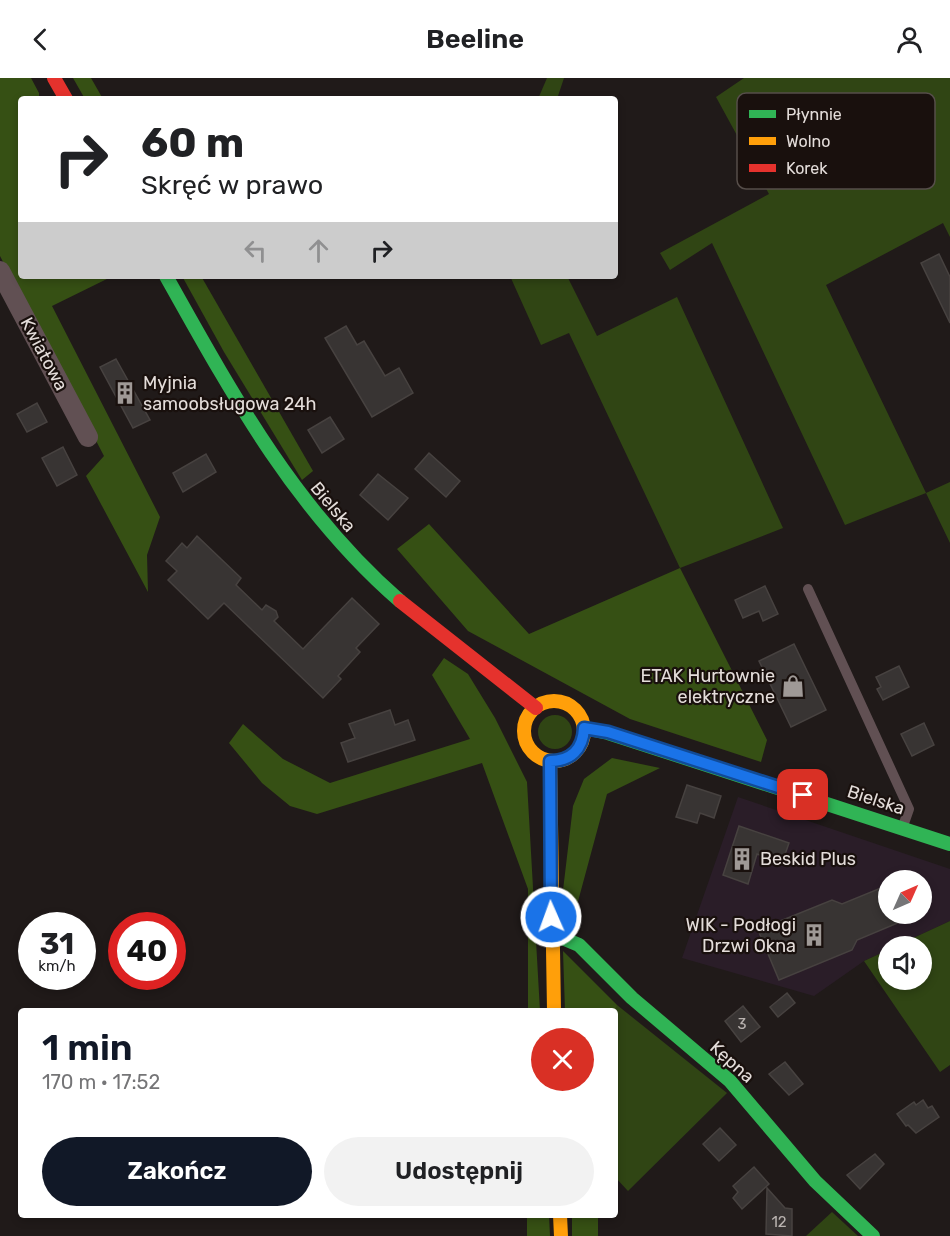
<!DOCTYPE html>
<html lang="pl">
<head>
<meta charset="utf-8">
<style>
  :root { --surface:#fff; --page:#f2f2f2; --text:#202124; --muted:#757577; --accent:#111827 }
  body { margin:0; font-family:Rubik,sans-serif; background:var(--page); color:var(--text); height:100vh; display:flex; flex-direction:column; font-size:22px; white-space:nowrap }
  * { box-sizing:border-box; margin:0 }
  p { font-size:20px; color:var(--muted) }
  .icon { flex:none; width:33px; height:33px; fill:none; stroke:currentColor; stroke-width:2; stroke-linecap:round; stroke-linejoin:round }
  .map { position:relative; flex:1; overflow:hidden }
  .panel { position:absolute; left:18px; top:930px; width:600px; height:210px; display:flex; flex-direction:column; background:var(--surface); border-radius:6px; box-shadow:0 3px 9px #0003 }
  .panel>* { flex:none }
  .hud { position:absolute; left:18px; top:18px; width:600px; height:183px; border-radius:6px; box-shadow:0 3px 9px #0003; background:#fff; color:var(--text); overflow:hidden }
  .needle { width:39px; rotate:45deg }
  .tools { position:absolute; left:878px; top:792px; display:grid; gap:12px }
  .tools a { display:grid; place-items:center; width:54px; height:54px; border-radius:50%; background:var(--surface); box-shadow:0 3px 9px #0003; font-size:30px }
  .speed { position:absolute; left:18px; top:834px; display:flex; gap:12px; font-size:30px; font-weight:700; text-align:center }
  .speed>* { display:grid; place-content:center; width:78px; height:78px; border-radius:50%; background:var(--surface); box-shadow:0 3px 9px #0003; line-height:1 }
  .speed small { font-size:15px; font-weight:400 }
  .speed .limit { border:9px solid #d22; background:#fff; color:#111 }
  .pin { position:absolute; display:grid; place-items:center; width:51px; height:51px; color:#fff; margin:-26px; border-radius:12px; box-shadow:0 3px 9px #0006 }
  .me { position:absolute; width:66px; margin:-33px; rotate:358deg; stroke-linejoin:round; filter:drop-shadow(0 0 4px #0008) }
  .turn { display:flex; align-items:center; gap:21px; height:126px; padding:0 24px; font-size:27px }
  .turn .icon { width:78px; height:78px; stroke-width:2.5 }
  .turn b { display:block; font-size:42px; line-height:51px }
  .lanes { display:flex; align-items:center; height:57px; padding:0 24px; background:#0003; justify-content:center; gap:30px; direction:ltr }
  .lanes .off { opacity:.35 }
  .round { display:grid; place-items:center; flex:none; width:63px; height:63px; border-radius:32px; background:var(--page) }
  .head { display:flex; align-items:center; justify-content:space-between; height:102px; padding:0 24px }
  h1 { font-size:36px; font-weight:600; line-height:45px; color:var(--accent) }
  .button { display:flex; gap:12px; margin-top:auto; padding:12px 24px }
  .button a { flex:1; height:69px; border-radius:36px; background:var(--accent); color:#fff; font-size:24px; font-weight:600; line-height:69px; text-align:center }
  .button a+a { background:var(--page); color:var(--text) }
  header { display:flex; justify-content:space-between; align-items:center; height:78px; padding:0 24px; background:var(--surface); font-size:27px; font-weight:600 }
  .map>svg:first-child { display:block }
  .commercial { fill:#2a1d28; fill-rule:evenodd }
  .green { fill:#304514 }
  .forest { fill:#365014 }
  .building { fill:#383433; stroke:#474240; stroke-width:1.5 }
  .lines { fill:none; stroke-linecap:round; stroke-linejoin:round }
  .lane { stroke:#615053; stroke-width:10 }
  .street { stroke:#615053; stroke-width:20 }
  .fast { stroke:#30b455; stroke-width:14 }
  .slow { stroke:#ff9f0a; stroke-width:14 }
  .jam { stroke:#e5322d; stroke-width:14 }
  .route-casing { stroke:#114b97; stroke-width:15 }
  .route { stroke:#1a73e8; stroke-width:10 }
  .labels { text-anchor:middle; dominant-baseline:central; stroke-width:4.5; stroke-linejoin:round; paint-order:stroke }
  .number-label { font-size:15px; fill:#b9b3b0 }
  .street-label { font-size:18px; fill:#e4ddda; stroke:#19100d }
  .poi-label { font-size:18px; fill:#e4ddda; stroke:#19100d; text-anchor:start }
  .key { fill:#19100d; stroke:#564e4a; stroke-width:1.5 }
  .key-label { font-size:16px; fill:#e4ddda }
</style>
</head>
<body>
<header><svg class="icon" aria-label="back" viewBox="0 0 24 24"><path d="M15 5l-7 7 7 7"/></svg>Beeline<svg class="icon" aria-label="person" viewBox="0 0 24 24"><circle cx="12" cy="8" r="4"/><path d="M4 21q1-7 8-7t8 7"/></svg></header>
<div class="map">
<svg width="950" height="1158" viewBox="0 0 950 1158">
  <rect width="100%" height="100%" fill="#201a19"/>
  <path class="commercial" d="M 738,719 L 950,791 L 950,843 L 896,868 L 888,868 L 888,872 L 864,883 L 814,918 L 682,880 ZM 888,802 L 921,802 L 921,836 L 888,836 Z"/>
  <g class="green">
    <path d="M 547,0 L 564,0 L 557,21 L 538,21 Z"/>
    <path d="M 744,0 L 950,0 L 950,159 L 943,145 L 826,207 L 926,415 L 950,404 L 950,465 L 926,415 L 845,447 L 712,165 L 670,192 L 660,175 L 769,116 L 716,19 Z"/>
    <path d="M 510,198 L 567,198 L 597,258 L 677,219 L 783,450 L 680,490 L 569,255 L 541,267 Z"/>
    <circle cx="555" cy="654" r="17"/>
    <path d="M 950,843 L 950,987 L 940,994 L 864,883 L 888,872 L 888,902 L 921,902 L 921,868 L 896,868 Z"/>
    <path d="M 617,927 L 727,1015 L 628,1113 L 615,1099 L 615,946 Z"/>
    <path d="M 832,1134 L 858,1158 L 806,1158 Z"/>
  </g>
  <g class="forest">
    <path d="M 0,0 L 31,0 L 39,15 L 39,21 L 21,21 L 21,198 L 113,198 L 52,228 L 160,439 L 147,477 L 148,514 L 86,398 L 104,378 L 0,178 Z"/>
    <path d="M 73,0 L 91,0 L 103,21 L 85,21 Z"/>
    <path d="M 182,198 L 201,198 L 313,393 L 302,402 L 224,274 Z"/>
    <path d="M 429,446 L 529,556 L 680,490 L 767,662 L 761,684 L 630,641 L 468,553 L 397,471 Z"/>
    <path d="M 444,580 L 468,596 L 495,640 L 527,704 L 540,933 L 528,933 L 528,811 L 482,685 L 317,736 L 290,728 L 262,705 L 229,665 L 243,646 L 283,681 L 330,705 L 470,661 L 432,597 Z"/>
    <path d="M 612,680 L 660,690 L 607,716 L 570,853 L 559,846 L 573,728 L 584,701 Z"/>
    <path d="M 563,873 L 617,927 L 615,946 L 615,933 L 565,933 Z"/>
    <path d="M 527,1137 L 549,1137 L 550,1158 L 527,1158 Z"/>
    <rect x="572" y="1137" width="26" height="21"/>
  </g>
  <g class="building">
    <path d="M 939,176 L 950,199 L 950,245 L 921,185 Z"/>
    <path d="M 346,248 L 357,267 L 364,263 L 385,298 L 399,290 L 413,315 L 372,339 L 325,260 Z"/>
    <path d="M 116,281 L 150,342 L 133,350 L 100,289 Z"/>
    <path d="M 37,325 L 47,344 L 27,354 L 17,336 Z"/>
    <path d="M 330,339 L 344,361 L 322,375 L 308,352 Z"/>
    <path d="M 63,369 L 77,397 L 57,408 L 42,380 Z"/>
    <path d="M 429,375 L 460,403 L 446,419 L 415,391 Z"/>
    <path d="M 206,376 L 216,394 L 183,414 L 173,395 Z"/>
    <path d="M 378,396 L 408,420 L 388,442 L 360,417 Z"/>
    <path d="M 197,458 L 241,500 L 236,507 L 262,532 L 266,527 L 276,533 L 278,539 L 274,543 L 303,571 L 352,520 L 379,546 L 356,570 L 360,574 L 338,598 L 341,601 L 323,620 L 224,525 L 208,541 L 168,502 L 177,493 L 166,483 L 182,465 L 187,470 Z"/>
    <path d="M 765,508 L 778,536 L 763,543 L 759,533 L 743,540 L 735,522 Z"/>
    <path d="M 794,566 L 826,632 L 791,649 L 759,583 Z"/>
    <path d="M 899,588 L 909,609 L 883,622 L 877,611 L 881,609 L 876,599 Z"/>
    <path d="M 390,632 L 395,647 L 408,642 L 415,662 L 348,684 L 341,665 L 355,660 L 349,646 Z"/>
    <path d="M 924,645 L 934,667 L 912,678 L 901,656 Z"/>
    <path d="M 687,707 L 721,718 L 714,740 L 700,735 L 697,745 L 676,739 Z"/>
    <path d="M 739,748 L 789,765 L 782,785 L 757,776 L 748,806 L 723,797 Z"/>
    <path d="M 888,807 L 888,836 L 919,836 L 857,862 L 852,872 L 779,902 L 758,852 L 832,822 L 842,826 Z"/>
    <path d="M 787,915 L 795,925 L 778,939 L 770,929 Z"/>
    <path d="M 743,928 L 760,949 L 741,964 L 725,943 Z"/>
    <path d="M 785,984 L 803,1006 L 789,1017 L 769,996 Z"/>
    <path d="M 923,1022 L 928,1030 L 932,1028 L 939,1039 L 916,1055 L 908,1047 L 906,1048 L 897,1036 L 914,1024 L 916,1027 Z"/>
    <path d="M 720,1050 L 736,1067 L 719,1083 L 703,1066 Z"/>
    <path d="M 875,1076 L 884,1086 L 860,1111 L 847,1097 Z"/>
    <path d="M 754,1089 L 769,1106 L 742,1131 L 733,1120 L 738,1114 L 733,1108 Z"/>
    <path d="M 767,1110 L 785,1130 L 792,1131 L 792,1158 L 766,1156 Z"/>
  </g>
  <g class="lines">
    <path class="lane" d="M 808,511 L 909,731 L 903,748"/>
    <path class="street" d="M 0,193 L 88,359"/>
    <g class="fast">
      <path d="M 166,198 C 232,316 296,433 400,523"/>
      <path d="M 584,650 L 608,655 L 950,766"/>
      <path d="M 552,859 L 560,859 L 579,867 L 632,920 L 730,1003 L 815,1103 L 873,1158"/>
    </g>
    <g class="slow">
      <circle cx="554" cy="653" r="30"/>
      <path d="M 550,683 L 554,933"/>
      <path d="M 560,1137 L 561,1158"/>
    </g>
    <g class="jam">
      <path d="M 54,0 L 66,21"/>
      <path d="M 400,523 L 536,630"/>
    </g>
  </g>
  <g class="lines">
    <g class="route-casing">
      <path id="route" d="M 551,839 L 550,683 C 571,683 583,671 584,650 L 608,654 L 803,717"/>
    </g>
    <use href="#route" class="route"/>
  </g>
  <defs>
    <g id="building-bare" transform="scale(1.8)"><path d="M-4-6H4V6H1V3H-1V6H-4ZM-2.5-4.3h1.7v1.8h-1.7ZM.8-4.3h1.7v1.8H.8ZM-2.5-1h1.7V.8h-1.7ZM.8-1h1.7V.8H.8Z" fill="#9f9996" stroke="#19100d" stroke-width="2.5" paint-order="stroke"/></g>
    <g id="shop-bare" transform="scale(1.8)"><path d="M-5-2.5h2.3a2.7 3.5 0 0 1 5.4 0H5L5.5 6h-11ZM-1.5-2.5h3a1.5 2.3 0 0 0-3 0Z" fill="#9f9996" stroke="#19100d" stroke-width="2.5" paint-order="stroke"/></g>
  </defs>
  <g fill-rule="evenodd">
    <use href="#building-bare" x="125" y="315"/>
    <use href="#shop-bare" x="793" y="608"/>
    <use href="#building-bare" x="742" y="781"/>
    <use href="#building-bare" x="814" y="857"/>
  </g>
  <g class="labels">
    <g class="number-label">
      <text x="742" y="946">3</text>
      <text x="779" y="1144">12</text>
    </g>
    <g class="street-label">
      <text transform="translate(44 276) rotate(62)">Kwiatowa</text>
      <text transform="translate(333 429) rotate(50)">Bielska</text>
      <text transform="translate(876 722) rotate(18)">Bielska</text>
      <text transform="translate(732 984) rotate(42)">Kępna</text>
    </g>
    <g class="poi-label">
      <text x="143" y="305">Myjnia<tspan x="143" dy="21">samoobsługowa 24h</tspan></text>
      <text x="775" y="598" text-anchor="end">ETAK Hurtownie<tspan x="775" dy="21">elektryczne</tspan></text>
      <text x="760" y="781">Beskid Plus</text>
      <text x="796" y="847" text-anchor="end">WIK - Podłogi<tspan x="796" dy="21">Drzwi Okna</tspan></text>
    </g>
  </g>
  <rect x="737" y="15" width="198" height="96" rx="9" class="key"/>
  <rect x="749" y="32" width="27" height="8" fill="#30b455"/>
  <rect x="749" y="59" width="27" height="8" fill="#ff9f0a"/>
  <rect x="749" y="86" width="27" height="8" fill="#e5322d"/>
  <g class="key-label">
    <text x="786" y="42">Płynnie</text>
    <text x="786" y="69">Wolno</text>
    <text x="786" y="96">Korek</text>
  </g>
</svg>
<div class="tools">
<a><svg class="needle" viewBox="-14 -14 28 28"><path d="M0-13l5 13h-10z" fill="#e53935"/><path d="M0 13l5-13h-10z" fill="#757577"/></svg></a>
<a><svg class="icon" aria-label="sound" viewBox="0 0 24 24"><path d="M4 9h4l5-4v14l-5-4H4zM17 9q2 3 0 6"/></svg></a>
</div>
<div class="speed"><div>31<small>km/h</small></div><div class="limit">40</div></div>
<div class="pin" style="left:803px;top:717px;background:#d93025"><svg class="icon" aria-label="arrive" viewBox="0 0 24 24"><path d="M6 21V4h12l-3 4 3 4H6"/></svg></div>
<svg class="me" style="left:551px;top:839px" viewBox="-20 -20 40 40"><circle r="17" fill="#1a73e8" stroke="#fff" stroke-width="3"/><path d="M0-11L8 9 0 5-8 9z" fill="#fff"/></svg>
<div class="hud">
<div class="turn"><svg class="icon" aria-label="right" viewBox="0 0 24 24"><path d="M7 20v-9h11M14 6l5 5-5 5"/></svg><div><b>60 m</b>Skręć w prawo</div></div>
<div class="lanes"><svg class="icon off" aria-label="left" viewBox="0 0 24 24"><path d="M17 20v-9H6M10 6l-5 5 5 5"/></svg><svg class="icon off" aria-label="ahead" viewBox="0 0 24 24"><path d="M12 20V5M6 11l6-6 6 6"/></svg><svg class="icon" aria-label="right" viewBox="0 0 24 24"><path d="M7 20v-9h11M14 6l5 5-5 5"/></svg></div>
</div>
<section class="panel">
<div class="head"><div><h1>1 min</h1><p>170 m · 17:52</p></div><a class="round" style="background:#d93025;color:#fff"><svg class="icon" aria-label="close" viewBox="0 0 24 24"><path d="M6 6l12 12M18 6L6 18"/></svg></a></div>
<div class="button"><a>Zakończ</a><a>Udostępnij</a></div>
</section>
</div>
</body>
</html>
